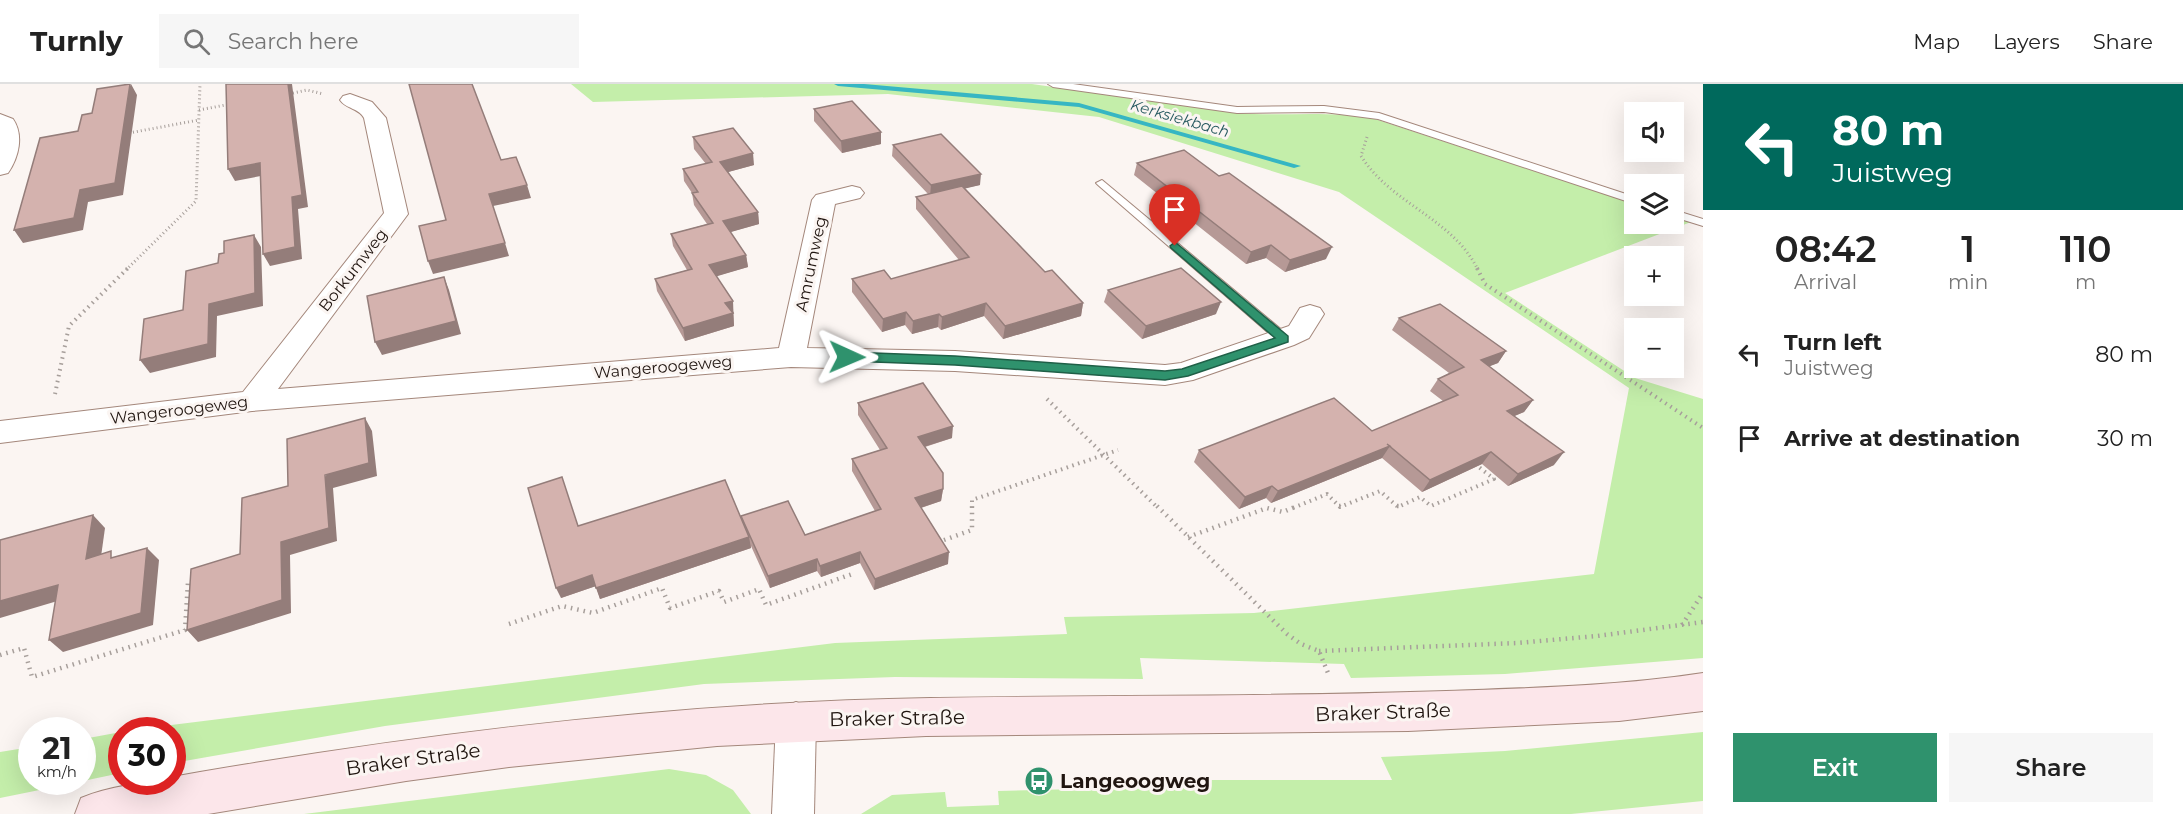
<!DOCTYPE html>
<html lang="en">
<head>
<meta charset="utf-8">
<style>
  :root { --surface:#fff; --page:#f6f6f6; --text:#222; --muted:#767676; --line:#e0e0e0; --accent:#2f926d }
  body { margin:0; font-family:Montserrat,sans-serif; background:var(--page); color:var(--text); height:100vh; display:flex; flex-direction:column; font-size:22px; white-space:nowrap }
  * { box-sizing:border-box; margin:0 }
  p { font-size:20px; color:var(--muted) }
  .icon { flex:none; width:33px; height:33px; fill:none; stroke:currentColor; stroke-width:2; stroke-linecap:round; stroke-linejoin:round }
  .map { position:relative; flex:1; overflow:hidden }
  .panel { display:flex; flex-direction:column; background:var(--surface); width:480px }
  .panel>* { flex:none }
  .guide { background:#00695c; color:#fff; overflow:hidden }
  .controls { position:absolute; left:1624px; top:18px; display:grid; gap:12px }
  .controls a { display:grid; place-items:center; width:60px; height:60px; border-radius:0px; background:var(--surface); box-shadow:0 6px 24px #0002; font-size:30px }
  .speed { position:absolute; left:18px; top:633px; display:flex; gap:12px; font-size:30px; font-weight:700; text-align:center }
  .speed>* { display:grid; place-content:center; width:78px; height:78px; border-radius:50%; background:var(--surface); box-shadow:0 6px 24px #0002; line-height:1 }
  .speed small { font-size:15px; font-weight:400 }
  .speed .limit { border:9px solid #d22; background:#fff; color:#111 }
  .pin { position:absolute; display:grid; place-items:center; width:51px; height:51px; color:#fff; margin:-62px -26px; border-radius:50% 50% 50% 0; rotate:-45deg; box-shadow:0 0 6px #0007 }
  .pin .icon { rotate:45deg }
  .me { position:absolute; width:66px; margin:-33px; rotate:91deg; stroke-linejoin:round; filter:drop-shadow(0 0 4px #0008) }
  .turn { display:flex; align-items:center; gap:21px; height:126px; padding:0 30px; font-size:27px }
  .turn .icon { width:78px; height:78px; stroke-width:2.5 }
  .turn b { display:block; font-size:42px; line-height:51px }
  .eta { display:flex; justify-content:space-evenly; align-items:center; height:102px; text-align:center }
  .eta b { font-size:36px; font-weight:600; line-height:42px }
  .action { display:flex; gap:12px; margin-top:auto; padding:12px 30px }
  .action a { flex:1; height:69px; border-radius:0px; background:var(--accent); color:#fff; font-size:24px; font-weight:600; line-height:69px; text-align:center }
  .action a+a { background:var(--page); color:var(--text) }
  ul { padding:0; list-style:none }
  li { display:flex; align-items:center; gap:18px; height:84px; padding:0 30px }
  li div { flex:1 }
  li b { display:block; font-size:22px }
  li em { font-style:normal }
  header { display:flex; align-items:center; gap:36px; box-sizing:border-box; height:84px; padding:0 30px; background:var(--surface); border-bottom:2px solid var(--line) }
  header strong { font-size:28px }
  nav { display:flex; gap:33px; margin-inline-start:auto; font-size:21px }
  .search { width:420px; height:54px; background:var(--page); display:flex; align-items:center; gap:15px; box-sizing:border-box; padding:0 21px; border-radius:0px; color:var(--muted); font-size:22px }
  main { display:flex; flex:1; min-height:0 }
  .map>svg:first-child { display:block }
  .green { fill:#c4eeaa }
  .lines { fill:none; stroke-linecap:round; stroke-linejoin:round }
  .stream { fill:#36b6c3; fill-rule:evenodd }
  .service-casing { stroke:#a4877b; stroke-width:2 }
  .minor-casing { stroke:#a4877b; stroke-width:2 }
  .secondary-casing { stroke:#a4877b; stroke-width:2 }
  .path-far2 { stroke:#a79f9b; stroke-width:3; stroke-dasharray:1 3; stroke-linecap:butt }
  .path-far1 { stroke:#a79f9b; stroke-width:4; stroke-dasharray:1.5 4.5; stroke-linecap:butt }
  .path { stroke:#a79f9b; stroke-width:4.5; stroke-dasharray:1.5 5; stroke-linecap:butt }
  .service { fill:#fff; fill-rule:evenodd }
  .minor { fill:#fff; fill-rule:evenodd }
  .secondary { fill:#fce6ea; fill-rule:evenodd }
  .wall { fill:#b69996 }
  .shaded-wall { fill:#947d7a }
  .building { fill:#d4b2ae; stroke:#947d7a; stroke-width:1.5 }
  .route { fill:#2f926d; stroke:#1f5f47; stroke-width:1.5 }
  .labels { text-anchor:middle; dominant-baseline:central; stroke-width:6; stroke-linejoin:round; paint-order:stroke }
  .far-water-label { font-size:15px; font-style:italic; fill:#285b61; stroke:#fbf5f2 }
  .street-label { font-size:16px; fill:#201510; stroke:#fbf5f2 }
  .near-street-label { font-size:20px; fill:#201510; stroke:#fbf5f2 }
  .near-poi-label { font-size:20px; font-weight:bold; fill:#201510; stroke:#fbf5f2; text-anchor:start }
</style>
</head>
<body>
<header>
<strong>Turnly</strong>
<div class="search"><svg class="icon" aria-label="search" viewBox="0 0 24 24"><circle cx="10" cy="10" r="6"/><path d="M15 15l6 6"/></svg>Search here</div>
<nav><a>Map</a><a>Layers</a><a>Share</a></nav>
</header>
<main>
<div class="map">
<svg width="1703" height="730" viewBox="0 0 1703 730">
  <rect width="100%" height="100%" fill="#fbf5f2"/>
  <g class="green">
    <path d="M 571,0 L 1032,0 L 1236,29 C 1282,33 1329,26 1375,35 L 1635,120 L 1635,140 L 1674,140 L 1674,133 L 1691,138 L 1505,209 L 1635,294 L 1703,315 L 1703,574 L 1505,590 L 1351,594 L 1344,580 L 1140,574 L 1143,595 L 895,593 L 704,600 L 385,642 L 173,679 L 172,646 L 131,646 L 835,559 L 1067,550 L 1064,533 L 1254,529 L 1594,490 L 1629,304 L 1339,108 L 1099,33 L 888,10 L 593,18 Z"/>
    <path d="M 121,648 L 121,689 L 83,697 L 83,655 Z"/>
    <path d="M 1703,648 L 1703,717 L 1571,730 L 861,730 L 892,711 L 945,708 L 947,723 L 999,721 L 998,707 L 1119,704 L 1193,696 L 1392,696 L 1381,673 L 1505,667 Z"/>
    <path d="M 31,663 L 32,698 L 79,698 L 0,714 L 0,668 Z"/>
    <path d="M 669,685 L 706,691 L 733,706 L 751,730 L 304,730 Z"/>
  </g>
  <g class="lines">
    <path class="stream" d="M 834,0 L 864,0 L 1079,19 L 1301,82 L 1294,84 L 1079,23 L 838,2 Z"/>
    <g class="service-casing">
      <g id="service">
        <path d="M 1048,0 L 1073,0 L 1237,23 L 1324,22 L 1379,29 L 1635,113 L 1635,120 L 1378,35 L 1324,28 L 1237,29 L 1053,3 Z"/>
        <path d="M 1102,96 L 1289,252 L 1291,255 L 1289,258 L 1279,258 L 1098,101 L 1096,99 Z"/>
        <path d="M 1674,126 L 1703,135 L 1703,142 L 1674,133 Z"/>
      </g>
    </g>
    <g class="minor-casing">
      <g id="minor">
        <path d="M 350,10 L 372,18 L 386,34 L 408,130 L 278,305 L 779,264 L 812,116 L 816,111 L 852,102 L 860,104 L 864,109 L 860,114 L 835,120 L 807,264 L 955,267 L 1165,281 L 1181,279 L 1289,242 L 1300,224 L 1310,221 L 1320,224 L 1324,230 L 1309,254 L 1294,261 L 1193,296 L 1165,301 L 955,287 L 791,283 L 252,327 L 0,359 L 0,337 L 243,308 L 384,129 L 364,34 C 359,24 346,25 340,16 L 343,12 Z"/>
        <path d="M 0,30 L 13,35 C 24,51 19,73 8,89 L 0,91 Z"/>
        <path d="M 796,618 L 810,624 L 816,637 L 814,730 L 772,730 L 776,637 L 782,624 Z"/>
      </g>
    </g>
    <g class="secondary-casing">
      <path id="secondary" d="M 1703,589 L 1703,627 L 1619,637 L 1408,647 L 926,652 L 717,662 L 509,683 L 406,697 L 208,730 L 75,730 L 81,714 C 110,702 142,698 172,698 L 172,693 L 200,688 C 441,647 685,618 930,614 C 1102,611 1274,613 1446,607 C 1532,604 1618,602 1703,589 Z"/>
    </g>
    <g class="path-far2">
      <path d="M 289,10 L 307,6 L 323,10"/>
      <path d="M 199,26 L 231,20"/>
      <path d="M 129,49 L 199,36"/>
      <path d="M 1367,53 L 1361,72 C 1392,121 1453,134 1478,186"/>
      <path d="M 126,186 L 196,117 L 200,0"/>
    </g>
    <g class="path-far1">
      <path d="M 1477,184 L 1485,200 L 1703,344"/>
      <path d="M 55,310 L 69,242 L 128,184"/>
      <path d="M 1047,315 L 1158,424"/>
      <path d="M 972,424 L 972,416 L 1118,366"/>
      <path d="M 1293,424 L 1327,410 L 1340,423 L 1380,407 L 1398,423 L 1420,413 L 1431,422 L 1494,395 L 1475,380"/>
    </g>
    <g class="path">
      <path d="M 1157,422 L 1287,550 L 1301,560 L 1319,567 L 1328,589"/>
      <path d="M 1339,422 L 1342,422"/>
      <path d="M 1397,422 L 1400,422"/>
      <path d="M 1188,453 L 1267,424 L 1283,428 L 1297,422"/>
      <path d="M 944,456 L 972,446 L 972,422"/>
      <path d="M 509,540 L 562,522 L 593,529 L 662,504 L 670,524 L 719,507 L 724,518 L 759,505 L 766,521 L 855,489"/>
      <path d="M 1682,541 L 1703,509"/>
      <path d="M 1319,567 L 1517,559 L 1597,552 L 1703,538"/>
      <path d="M 0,571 L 24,564 L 32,593 L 185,546 L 188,498"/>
    </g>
    <use href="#service" class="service"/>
    <use href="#minor" class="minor"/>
    <use href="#secondary" class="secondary"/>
  </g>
  <g class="wall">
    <path d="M 814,25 L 881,60 L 842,69 L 814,37 Z"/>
    <path d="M 693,53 L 754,81 L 728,88 L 758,128 L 759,140 L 730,148 L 746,171 L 748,183 L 716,192 L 734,229 L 733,230 L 734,242 L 685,257 L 657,207 L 655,195 L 687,186 L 673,162 L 671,150 L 707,140 L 694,121 L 692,109 L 684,97 L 683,85 L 706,80 L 694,65 Z"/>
    <path d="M 893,61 L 980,101 L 965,104 L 1045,188 L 1083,219 L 1081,232 L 1003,255 L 984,232 L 941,246 L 938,243 L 912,250 L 905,241 L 882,248 L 852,208 L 852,195 L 891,195 L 959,176 L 916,125 L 916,113 L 928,110 L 892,72 Z"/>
    <path d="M 1137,79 L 1326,175 L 1285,188 L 1266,174 L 1246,180 L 1134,91 Z"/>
    <path d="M 1108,206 L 1216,230 L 1142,255 L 1104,218 Z"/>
    <path d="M 1399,234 L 1506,267 L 1498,279 L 1489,282 L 1533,316 L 1524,328 L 1514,332 L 1554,381 L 1508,402 L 1482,380 L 1422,408 L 1382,374 L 1271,419 L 1266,414 L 1239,425 L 1194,378 L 1199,366 L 1372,347 L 1443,317 L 1430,307 L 1438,295 L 1449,289 L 1392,246 Z"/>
    <path d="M 858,319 L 952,354 L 925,363 L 943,405 L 941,417 L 921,424 L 948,480 L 874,506 L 860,479 L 821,493 L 817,487 L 770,504 L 751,462 L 751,464 L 600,515 L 596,502 L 561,514 L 578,442 L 741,434 L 805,451 L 875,427 L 852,387 L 852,375 L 880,366 L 858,331 Z"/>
  </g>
  <g class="shaded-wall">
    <path d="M 131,0 L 137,11 L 123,111 L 88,118 L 83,146 L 23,159 L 14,146 L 80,106 Z"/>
    <path d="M 288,0 L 292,0 L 308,123 L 298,125 L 302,175 L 270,182 L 263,170 L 292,113 Z"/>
    <path d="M 881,48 L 881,60 L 842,69 L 841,57 Z"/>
    <path d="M 753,69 L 754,81 L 721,90 L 720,78 Z"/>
    <path d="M 260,79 L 266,91 L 235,97 L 228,85 Z"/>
    <path d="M 981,90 L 980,101 L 930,113 L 931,101 Z"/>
    <path d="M 527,101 L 531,114 L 493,122 L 489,110 Z"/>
    <path d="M 758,128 L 759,140 L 724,150 L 723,137 Z"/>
    <path d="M 254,151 L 261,163 L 263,222 L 217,232 L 216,273 L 150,289 L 140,276 Z"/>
    <path d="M 505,159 L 509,172 L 433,190 L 428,177 Z"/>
    <path d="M 1271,161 L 1266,174 L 1246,180 L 1251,168 Z"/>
    <path d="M 1332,163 L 1326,175 L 1285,188 L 1290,176 Z"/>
    <path d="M 746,171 L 748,183 L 711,194 L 709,181 Z"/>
    <path d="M 444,193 L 449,206 L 461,250 L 382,271 L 375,258 Z"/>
    <path d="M 733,217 L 734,242 L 685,257 L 683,244 L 725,219 Z"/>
    <path d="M 1221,218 L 1216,230 L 1142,255 L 1146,242 Z"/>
    <path d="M 986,219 L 984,232 L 941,246 L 942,233 Z"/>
    <path d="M 1083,219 L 1081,232 L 1003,255 L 1005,242 Z"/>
    <path d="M 906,228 L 905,241 L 882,248 L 883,235 Z"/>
    <path d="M 939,230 L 938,243 L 912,250 L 913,237 Z"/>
    <path d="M 1506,267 L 1498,279 L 1473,289 L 1481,276 Z"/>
    <path d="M 1533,316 L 1524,328 L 1498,339 L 1507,327 Z"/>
    <path d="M 365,334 L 372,347 L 377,392 L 333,404 L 337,457 L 290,471 L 291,529 L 198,558 L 187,546 L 281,458 Z"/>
    <path d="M 953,342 L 952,354 L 917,365 L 918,353 Z"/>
    <path d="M 1390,362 L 1382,374 L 1271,419 L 1278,407 Z"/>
    <path d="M 1491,368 L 1482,380 L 1422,408 L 1430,396 Z"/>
    <path d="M 1564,368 L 1554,381 L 1508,402 L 1518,390 Z"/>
    <path d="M 1272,402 L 1266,414 L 1239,425 L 1245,413 Z"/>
    <path d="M 943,405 L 941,417 L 914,426 L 915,414 Z"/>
    <path d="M 93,431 L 105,444 L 99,487 L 86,475 Z"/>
    <path d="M 749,453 L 751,464 L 600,515 L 596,504 Z"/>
    <path d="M 147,464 L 159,476 L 153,541 L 63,568 L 49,556 Z"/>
    <path d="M 860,468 L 860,479 L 821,493 L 820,482 Z"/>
    <path d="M 949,468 L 948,480 L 874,506 L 875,495 Z"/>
    <path d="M 817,475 L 817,487 L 770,504 L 768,492 Z"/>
    <path d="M 592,491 L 596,502 L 561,514 L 556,504 Z"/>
    <path d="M 58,501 L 71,513 L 0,534 L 0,517 Z"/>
  </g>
  <g class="building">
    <path d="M 130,0 L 115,99 L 80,106 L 74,134 L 14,146 L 40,54 L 78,47 L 82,31 L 92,29 L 97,5 Z"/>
    <path d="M 226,0 L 288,0 L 302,111 L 292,113 L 295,163 L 263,170 L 260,79 L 228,85 Z"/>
    <path d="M 409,0 L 472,0 L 501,76 L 516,73 L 527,101 L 489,110 L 505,159 L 428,177 L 419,142 L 446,136 Z"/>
    <path d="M 852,17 L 881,48 L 841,57 L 814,25 Z"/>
    <path d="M 733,44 L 753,69 L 720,78 L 758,128 L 723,137 L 746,171 L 709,181 L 733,217 L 725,219 L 733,229 L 683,244 L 655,195 L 692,185 L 671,150 L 713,139 L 692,109 L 698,108 L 683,85 L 712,78 L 693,53 Z"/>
    <path d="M 941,50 L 981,90 L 931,101 L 893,61 Z"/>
    <path d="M 1184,66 L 1219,92 L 1229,89 L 1332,163 L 1290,176 L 1271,161 L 1251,168 L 1137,79 Z"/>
    <path d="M 962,102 L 1045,188 L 1052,186 L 1083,219 L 1005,242 L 986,219 L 942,233 L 939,230 L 913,237 L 906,228 L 883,235 L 852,195 L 884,186 L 891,195 L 969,173 L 916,113 Z"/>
    <path d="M 254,151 L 255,209 L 209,220 L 208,260 L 140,276 L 144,235 L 183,226 L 186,187 L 218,179 L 219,170 L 224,169 L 224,157 Z"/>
    <path d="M 1181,184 L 1221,218 L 1146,242 L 1108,206 Z"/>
    <path d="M 444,193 L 456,237 L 375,258 L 367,212 Z"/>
    <path d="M 1440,220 L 1506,267 L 1481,276 L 1533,316 L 1507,327 L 1564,368 L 1518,390 L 1491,368 L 1430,396 L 1387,360 L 1390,362 L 1278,407 L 1272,402 L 1245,413 L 1199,366 L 1334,314 L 1372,347 L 1458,311 L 1438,295 L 1464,283 L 1399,234 Z"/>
    <path d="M 923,299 L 953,342 L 918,353 L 943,389 L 943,405 L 915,414 L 949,468 L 875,495 L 860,468 L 820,482 L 817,475 L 768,492 L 741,432 L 788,417 L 805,451 L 881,425 L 852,375 L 887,364 L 858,319 Z"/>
    <path d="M 365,334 L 369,379 L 325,391 L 329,444 L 281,458 L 282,516 L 187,546 L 191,485 L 240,470 L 242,414 L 288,402 L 287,355 Z"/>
    <path d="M 562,393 L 578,442 L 725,396 L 749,453 L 596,504 L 592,491 L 556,504 L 528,404 Z"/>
    <path d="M 93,431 L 86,475 L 111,467 L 111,474 L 147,464 L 141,529 L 49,556 L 58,501 L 0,517 L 0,456 Z"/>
  </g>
  <path class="route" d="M 1175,158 L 1288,252 L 1288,258 L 1188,292 L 1165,296 L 955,281 L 847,277 L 840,273 L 847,268 L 955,272 L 1165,287 L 1182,285 L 1275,254 L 1171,164 L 1170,162 Z"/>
  <defs>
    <g id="bus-disc" transform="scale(1.5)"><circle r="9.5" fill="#2f926d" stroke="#fbf5f2"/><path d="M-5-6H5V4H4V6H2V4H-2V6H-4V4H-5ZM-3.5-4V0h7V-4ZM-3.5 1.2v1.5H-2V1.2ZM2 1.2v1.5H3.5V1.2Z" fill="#fff"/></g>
  </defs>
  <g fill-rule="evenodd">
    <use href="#bus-disc" x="1039" y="697"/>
  </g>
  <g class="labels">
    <g class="far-water-label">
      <text transform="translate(1180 34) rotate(16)">Kerksiekbach</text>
    </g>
    <g class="street-label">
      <text transform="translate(811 180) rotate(-78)">Amrumweg</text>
      <text transform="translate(353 186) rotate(-52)">Borkumweg</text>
      <text transform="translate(663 283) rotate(-5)">Wangeroogeweg</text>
      <text transform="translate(179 326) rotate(-7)">Wangeroogeweg</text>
    </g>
    <g class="near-street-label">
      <text transform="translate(1383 628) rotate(-2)">Braker Straße</text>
      <text transform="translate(897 634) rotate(-1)">Braker Straße</text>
      <text transform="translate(413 675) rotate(-8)">Braker Straße</text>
    </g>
    <g class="near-poi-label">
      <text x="1060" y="697">Langeoogweg</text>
    </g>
  </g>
</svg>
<div class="controls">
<a><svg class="icon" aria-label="sound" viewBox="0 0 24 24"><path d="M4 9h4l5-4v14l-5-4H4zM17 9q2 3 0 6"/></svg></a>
<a><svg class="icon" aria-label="layers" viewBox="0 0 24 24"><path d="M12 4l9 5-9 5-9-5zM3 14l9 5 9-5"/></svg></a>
<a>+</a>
<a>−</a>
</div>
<div class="speed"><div>21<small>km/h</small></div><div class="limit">30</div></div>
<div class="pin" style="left:1175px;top:162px;background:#d93025"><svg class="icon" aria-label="arrive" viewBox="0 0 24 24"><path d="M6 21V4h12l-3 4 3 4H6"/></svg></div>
<svg class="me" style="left:847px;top:273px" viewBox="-20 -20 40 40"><path d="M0-17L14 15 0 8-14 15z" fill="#2f926d" stroke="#fff" stroke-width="4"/></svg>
</div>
<section class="panel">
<div class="guide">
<div class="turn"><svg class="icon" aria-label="left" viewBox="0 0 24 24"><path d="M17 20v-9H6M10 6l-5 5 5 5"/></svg><div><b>80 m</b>Juistweg</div></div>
</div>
<div class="eta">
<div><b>08:42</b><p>Arrival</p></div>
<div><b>1</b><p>min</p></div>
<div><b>110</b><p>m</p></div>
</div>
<ul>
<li><svg class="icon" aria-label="left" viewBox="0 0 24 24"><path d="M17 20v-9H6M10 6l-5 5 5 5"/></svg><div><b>Turn left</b><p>Juistweg</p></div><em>80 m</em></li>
<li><svg class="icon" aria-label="arrive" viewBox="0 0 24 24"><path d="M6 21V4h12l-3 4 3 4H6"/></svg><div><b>Arrive at destination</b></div><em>30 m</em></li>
</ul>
<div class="action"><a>Exit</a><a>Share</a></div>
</section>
</main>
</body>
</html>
